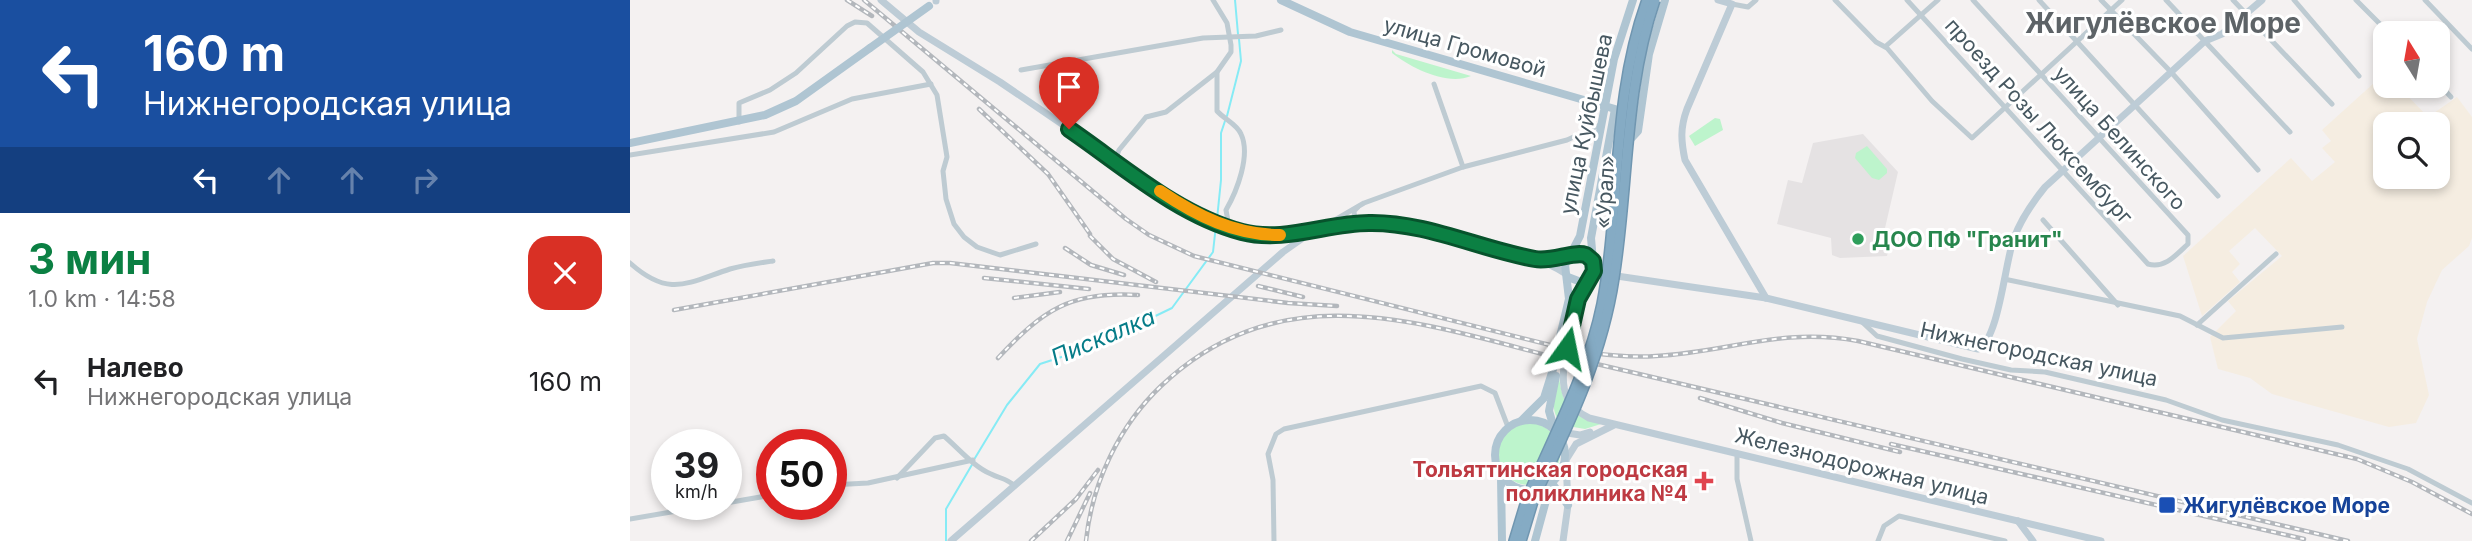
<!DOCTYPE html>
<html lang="ru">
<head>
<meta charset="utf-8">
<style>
  :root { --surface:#fff; --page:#f6f6f6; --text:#202124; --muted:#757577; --accent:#0b8043 }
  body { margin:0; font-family:Inter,sans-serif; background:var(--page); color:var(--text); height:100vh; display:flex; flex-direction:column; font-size:26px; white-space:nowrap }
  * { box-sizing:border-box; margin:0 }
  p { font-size:23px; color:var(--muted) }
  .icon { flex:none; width:38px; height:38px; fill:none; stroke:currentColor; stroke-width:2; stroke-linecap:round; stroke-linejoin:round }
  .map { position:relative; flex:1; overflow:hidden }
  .sheet { display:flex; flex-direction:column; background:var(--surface); width:630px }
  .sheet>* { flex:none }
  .top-card { background:#1a4fa0; color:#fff; overflow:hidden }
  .needle { width:46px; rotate:349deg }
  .controls { position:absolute; left:1743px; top:21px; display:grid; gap:14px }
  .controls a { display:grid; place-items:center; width:77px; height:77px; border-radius:14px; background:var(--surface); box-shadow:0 4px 10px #0003; font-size:35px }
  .speed { position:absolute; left:21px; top:429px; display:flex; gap:14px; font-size:35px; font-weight:700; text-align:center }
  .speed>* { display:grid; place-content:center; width:91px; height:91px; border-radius:50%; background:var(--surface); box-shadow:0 4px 10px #0003; line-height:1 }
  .speed small { font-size:18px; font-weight:400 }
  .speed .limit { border:10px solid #d22; background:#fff; color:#111 }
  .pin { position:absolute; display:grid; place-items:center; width:60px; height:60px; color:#fff; margin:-72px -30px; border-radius:50% 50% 50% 0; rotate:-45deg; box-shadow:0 0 7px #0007 }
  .pin .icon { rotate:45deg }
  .me { position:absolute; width:77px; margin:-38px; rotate:12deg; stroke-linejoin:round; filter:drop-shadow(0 0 5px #0008) }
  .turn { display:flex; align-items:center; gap:24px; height:147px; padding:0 28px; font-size:32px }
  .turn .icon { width:91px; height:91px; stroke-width:2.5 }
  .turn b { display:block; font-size:49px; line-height:60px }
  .lanes { display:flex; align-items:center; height:66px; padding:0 28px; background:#0003; justify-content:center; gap:35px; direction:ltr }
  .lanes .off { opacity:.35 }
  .round { display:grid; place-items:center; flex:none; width:74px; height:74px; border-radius:21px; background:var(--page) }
  .head { display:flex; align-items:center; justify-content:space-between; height:119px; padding:0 28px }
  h1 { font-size:42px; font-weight:700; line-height:52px; color:var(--accent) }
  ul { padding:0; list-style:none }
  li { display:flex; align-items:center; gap:21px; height:98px; padding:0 28px }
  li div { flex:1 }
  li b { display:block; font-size:26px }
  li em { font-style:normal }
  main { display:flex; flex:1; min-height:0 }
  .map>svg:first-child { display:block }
  .education { fill:#e5e2e3 }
  .green { fill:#bdf4cc }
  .sand { fill:#f5ede1; fill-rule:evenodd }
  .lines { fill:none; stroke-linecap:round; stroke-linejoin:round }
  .stream { stroke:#86ebf5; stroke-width:2 }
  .secondary-tunnel { stroke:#c9cbcd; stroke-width:7; stroke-dasharray:7 3.5; stroke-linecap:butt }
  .primary-tunnel { stroke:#c9cbcd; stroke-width:8; stroke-dasharray:8 4; stroke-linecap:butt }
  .highway-casing { stroke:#7096b0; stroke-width:12 }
  .street { stroke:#becbd2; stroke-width:5 }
  .secondary { stroke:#bdccd6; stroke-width:7 }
  .primary { stroke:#afc5d2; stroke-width:8 }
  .highway { stroke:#85abc4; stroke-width:9 }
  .rail-casing { stroke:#b3b7bc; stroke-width:4.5 }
  .rail { stroke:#fff; stroke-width:2; stroke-dasharray:5; stroke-linecap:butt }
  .highway-bridge-casing { stroke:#7096b0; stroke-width:12; stroke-linecap:butt }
  .primary-bridge { stroke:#afc5d2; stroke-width:8 }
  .highway-bridge { stroke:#85abc4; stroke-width:9 }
  .route-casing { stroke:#07532c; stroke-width:18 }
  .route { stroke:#0b8043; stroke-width:12 }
  .slow { stroke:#f59e0b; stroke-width:12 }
  .leisure-dot { fill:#2e9e5b; stroke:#fff; stroke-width:2.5 }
  .health-dot { fill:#e0444e; stroke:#fff; stroke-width:2.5 }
  .transit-dot { fill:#1a4fb4; stroke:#fff; stroke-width:2.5 }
  .labels { text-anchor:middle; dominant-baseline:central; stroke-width:6; stroke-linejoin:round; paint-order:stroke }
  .street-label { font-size:21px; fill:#475861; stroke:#fff }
  .leisure-label { font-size:21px; font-weight:bold; fill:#27864d; stroke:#fff; text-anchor:start }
  .health-label { font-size:21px; font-weight:bold; fill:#be3a42; stroke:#fff; text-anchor:end }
  .transit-label { font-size:21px; font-weight:bold; fill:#164399; stroke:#fff; text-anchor:start }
  .water-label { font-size:23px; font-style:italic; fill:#057c88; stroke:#fff }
  .district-label { font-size:28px; font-weight:bold; fill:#5d6367; stroke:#fff }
</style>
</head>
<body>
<main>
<section class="sheet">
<div class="top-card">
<div class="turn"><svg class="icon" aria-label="left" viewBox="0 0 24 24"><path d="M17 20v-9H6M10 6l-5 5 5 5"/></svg><div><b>160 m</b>Нижнегородская улица</div></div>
<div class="lanes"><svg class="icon" aria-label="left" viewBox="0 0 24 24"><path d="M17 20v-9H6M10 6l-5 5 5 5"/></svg><svg class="icon off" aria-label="ahead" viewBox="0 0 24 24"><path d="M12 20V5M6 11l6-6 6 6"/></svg><svg class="icon off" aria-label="ahead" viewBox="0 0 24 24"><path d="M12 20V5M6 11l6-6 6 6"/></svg><svg class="icon off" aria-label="right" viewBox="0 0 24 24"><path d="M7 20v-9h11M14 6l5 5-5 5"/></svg></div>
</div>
<div class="head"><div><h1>3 мин</h1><p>1.0 km · 14:58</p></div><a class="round" style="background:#d93025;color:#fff"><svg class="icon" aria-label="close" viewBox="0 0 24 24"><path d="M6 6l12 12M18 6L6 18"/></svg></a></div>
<ul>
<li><svg class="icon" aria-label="left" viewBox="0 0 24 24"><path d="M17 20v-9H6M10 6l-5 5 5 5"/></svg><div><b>Налево</b><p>Нижнегородская улица</p></div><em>160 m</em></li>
</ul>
</section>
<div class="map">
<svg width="1842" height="541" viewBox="0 0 1842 541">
  <rect width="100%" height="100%" fill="#f4f1f1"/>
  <path class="education" d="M 1233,134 L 1268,172 L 1252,241 L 1260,243 L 1257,256 L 1210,258 L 1202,255 L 1201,238 L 1147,224 L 1158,180 L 1172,183 L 1183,143 Z"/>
  <g class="green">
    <path d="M 762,50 L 766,54 L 841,76 C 817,86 781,68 762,53 Z"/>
    <path d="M 1085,118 L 1090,119 L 1093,130 L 1065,146 L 1059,136 Z"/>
    <path d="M 1237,146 L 1257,169 L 1257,173 L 1249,180 L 1242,178 L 1225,158 L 1226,153 Z"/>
    <path d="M 929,378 C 935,414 942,411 971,424 L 955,429 L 932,425 C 919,410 924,397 929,378 Z"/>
    <circle cx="899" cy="454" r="31"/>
  </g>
  <path class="sand" d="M 1755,73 L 1755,86 L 1768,86 L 1798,117 L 1827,97 L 1842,117 L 1842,238 L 1839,246 L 1812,270 L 1797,302 L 1787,339 L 1799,395 L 1786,423 L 1759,427 L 1642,394 L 1620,378 L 1588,369 L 1580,337 L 1606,311 L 1598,301 L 1652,256 L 1625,228 L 1599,251 L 1610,264 L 1602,272 L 1610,282 L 1572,316 L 1553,256 L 1661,158 L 1682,181 L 1705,162 L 1692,148 L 1701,141 L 1692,130 ZM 1755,124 L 1808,124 L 1808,177 L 1755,177 Z"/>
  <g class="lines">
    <g class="stream">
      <path d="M 605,0 L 608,34"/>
      <path d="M 597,116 L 611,61 L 609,39"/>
      <path d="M 587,219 L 591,180 L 591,133 L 595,121"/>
      <path d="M 345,458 L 377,405 L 410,364 L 459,348 L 542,308 L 583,252 L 586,225"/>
      <path d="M 316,541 L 316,509 L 343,463"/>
    </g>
    <path class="secondary-tunnel" d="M 934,367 L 937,348"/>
    <g class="primary-tunnel">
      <path d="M 925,363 L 928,345"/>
      <path d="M 929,367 L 936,346"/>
    </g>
    <g class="highway-casing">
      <g id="highway">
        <path d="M 884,541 L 897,498"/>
        <path d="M 891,541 L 904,498"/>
      </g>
    </g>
    <g class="street">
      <path d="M 583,0 L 597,23 L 601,45 L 601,52 L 587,72 L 587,111 C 594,119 607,124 611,134 C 621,155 607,191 596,210 L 599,227"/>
      <path d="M 1205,0 L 1246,42 L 1257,48 L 1302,101 L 1342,138 L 1492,0"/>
      <path d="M 1277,0 L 1518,264 C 1535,269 1547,254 1558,244 L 1558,235 L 1343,0"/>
      <path d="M 1409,0 L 1588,196"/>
      <path d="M 1471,0 L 1541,72 L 1628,170"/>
      <path d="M 1536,0 L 1660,132"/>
      <path d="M 1603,0 L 1702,104"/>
      <path d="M 1664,0 L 1729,76"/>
      <path d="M 1726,0 L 1759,33"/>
      <path d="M 1795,0 L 1842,49"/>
      <path d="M 1102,4 L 1118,7 L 1126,0"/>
      <path d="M 1256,46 L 1308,0"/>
      <path d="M 391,70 L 573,38 L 626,36 L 651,30"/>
      <path d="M 1808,83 L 1821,97"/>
      <path d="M 804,84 L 833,167"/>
      <path d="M 109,122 L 109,103 L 140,90 L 166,73 L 217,26 L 225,22 L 237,23 L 293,72 L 307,95 L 317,157 L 313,171 L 316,199 L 324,224 L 334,237 L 347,247 L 370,255 L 406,244"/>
      <path d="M 0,155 L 144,132 L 222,99 L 301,84"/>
      <path d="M 485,161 L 489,150 L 516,117 L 536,112 L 587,72"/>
      <path d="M 1413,220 L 1488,305"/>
      <path d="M 725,223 L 724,211 L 728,207"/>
      <path d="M 691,228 L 734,203 L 833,167 L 937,140 L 972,124"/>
      <path d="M 0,263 C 39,298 57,283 100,269 C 114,265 129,263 143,261"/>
      <path d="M 1374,279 L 1550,316 L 1593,338 L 1712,327"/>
      <path d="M 1231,321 L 1247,336 L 1332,359 L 1381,370 L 1415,372 L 1536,400 L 1592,420 L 1708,445 L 1778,469 L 1842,503"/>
      <path d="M 1567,325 L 1646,254"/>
      <path d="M 1107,453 L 1107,479 L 1121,541"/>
      <path d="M 267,478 L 305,438 L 314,436 C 328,448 344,467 361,474 C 371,479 376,478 385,486"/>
      <path d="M 201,485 L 238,483 L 343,460"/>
      <path d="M 96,503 L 142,495"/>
      <path d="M 0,519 L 88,504"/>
      <path d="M 644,541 L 643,480 L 638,454 L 646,434 L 654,429 L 851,386 L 865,393 L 878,427"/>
      <path d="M 1248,541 L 1254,526 L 1269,516 L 1375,541"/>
    </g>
    <g class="secondary">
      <path d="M 251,0 L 289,32 L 370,82 L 548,203 C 596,230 625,238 681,231 C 697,229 713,223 729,223 C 772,222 901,249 936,274"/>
      <path d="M 1088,0 L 1102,4 L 1057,109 C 1050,128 1051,141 1055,160 L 1136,298"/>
      <path d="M 306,1 L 306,0"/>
      <path d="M 913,259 L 939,257"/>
      <path d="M 961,276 L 980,275 L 1136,298 L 1348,349 C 1369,340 1375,261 1384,238 C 1391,219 1402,203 1415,187 L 1575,41 L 1592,34 L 1632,0"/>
      <path d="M 934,367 C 931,391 937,407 959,418 L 1471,541"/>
      <path d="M 931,432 L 950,435 L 960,432"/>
      <path d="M 1388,521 L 1403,541"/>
      <path d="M 321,541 L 653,252 L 680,233"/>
      <path d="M 933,541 L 938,505 L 936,460 L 946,444 L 984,425"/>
    </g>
    <g class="primary">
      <path d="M 651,0 L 720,32 L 985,109 L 961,238 L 963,261"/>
      <path d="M 0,143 L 135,115 L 166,101 L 240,48"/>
      <path d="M 996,144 L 1008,131 L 1019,54 L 1035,0"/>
      <path d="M 938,277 L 951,282 L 959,278 L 964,270 L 959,257 L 951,253 L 942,255"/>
      <path d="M 928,345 L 939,299 L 935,265 L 950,236 L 984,59 L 1003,0"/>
      <path d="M 936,346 L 948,299 L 959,278"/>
      <circle cx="900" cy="455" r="35"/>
      <path d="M 891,421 L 914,398 L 925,363"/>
      <path d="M 924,428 L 919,411 L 926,376"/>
      <path d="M 871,477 L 872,541"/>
      <path d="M 921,482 L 938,505"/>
      <path d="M 905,541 L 921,482"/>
    </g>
    <use href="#highway" class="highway"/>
    <g class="rail-casing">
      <g id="rail">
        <path d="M 217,0 L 242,16"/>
        <path d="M 234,0 L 496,219 L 519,235 L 564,256 L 940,350 C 968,354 997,358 1026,356 C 1099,352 1151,327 1228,341 L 1727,459 L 1782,482 L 1842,514"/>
        <path d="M 349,109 L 418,174 L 460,234"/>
        <path d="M 460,236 L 483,259 L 526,282"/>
        <path d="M 435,248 L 461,265 L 494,275"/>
        <path d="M 354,278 L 459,289"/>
        <path d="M 628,286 L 673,297"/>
        <path d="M 384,298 L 430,292"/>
        <path d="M 44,310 L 303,263 L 320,263 L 658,303 L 707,306"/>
        <path d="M 368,358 C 413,310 440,291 508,295"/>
        <path d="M 954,361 L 1718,541"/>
        <path d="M 1070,398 L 1152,423 L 1270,452"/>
        <path d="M 1261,444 L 1674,539"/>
        <path d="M 401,541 L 446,499 L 468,470"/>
        <path d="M 437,541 L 460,493"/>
        <path d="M 456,541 C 462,483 489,426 531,386 C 661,263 813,332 964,367"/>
      </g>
    </g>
    <use href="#rail" class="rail"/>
    <g class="highway-bridge-casing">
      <g id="highway-bridge">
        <path d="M 897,498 C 924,434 958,373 972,304 C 991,203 981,99 1017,0"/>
        <path d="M 904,498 C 938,426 972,358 984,278 C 999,184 994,91 1025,0"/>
      </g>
    </g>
    <path class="primary-bridge" d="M 240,48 L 299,6"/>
    <use href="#highway-bridge" class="highway-bridge"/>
  </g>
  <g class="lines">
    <g class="route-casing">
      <path id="route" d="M 439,129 C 493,166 548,215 612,232 C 654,243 697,223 739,223 C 796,222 849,249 905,259 C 923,262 943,251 956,255 L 963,261 L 964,271 L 948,299 L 937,348"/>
    </g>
    <use href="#route" class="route"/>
    <path class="slow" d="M 530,191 C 567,216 605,235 650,235"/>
  </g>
  <circle class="leisure-dot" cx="1228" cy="239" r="7"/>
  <path class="health-dot" d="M1070.5 470.5h7v7h7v7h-7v7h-7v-7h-7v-7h7z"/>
  <rect class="transit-dot" x="1528" y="496" width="18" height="18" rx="3.5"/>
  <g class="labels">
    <g class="street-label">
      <text transform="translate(835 47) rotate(16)">улица Громовой</text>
      <text transform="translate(1409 121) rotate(48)">проезд Розы Люксембург</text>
      <text transform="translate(956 124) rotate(-78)">улица Куйбышева</text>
      <text transform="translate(1490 138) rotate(48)">улица Белинского</text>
      <text transform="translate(975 192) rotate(-86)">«Урал»</text>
      <text transform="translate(1409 354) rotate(12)">Нижнегородская улица</text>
      <text transform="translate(1232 466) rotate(14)">Железнодорожная улица</text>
    </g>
    <g class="leisure-label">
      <text x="1242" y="239">ДОО ПФ "Гранит"</text>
    </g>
    <g class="health-label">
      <text x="1058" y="469">Тольяттинская городская<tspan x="1058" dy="24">поликлиника №4</tspan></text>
    </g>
    <g class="transit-label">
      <text x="1553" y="505">Жигулёвское Море</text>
    </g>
    <g class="water-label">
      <text transform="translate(473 337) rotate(-23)">Пискалка</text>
    </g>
    <g class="district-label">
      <text x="1533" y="23">Жигулёвское Море</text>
    </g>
  </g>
</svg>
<div class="controls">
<a><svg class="needle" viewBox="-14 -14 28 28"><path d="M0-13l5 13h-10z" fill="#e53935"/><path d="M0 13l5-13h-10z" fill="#757577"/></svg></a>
<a><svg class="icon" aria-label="search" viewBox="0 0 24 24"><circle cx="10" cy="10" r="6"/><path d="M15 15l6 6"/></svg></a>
</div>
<div class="speed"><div>39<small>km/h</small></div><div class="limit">50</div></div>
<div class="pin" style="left:439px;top:129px;background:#d93025"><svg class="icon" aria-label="arrive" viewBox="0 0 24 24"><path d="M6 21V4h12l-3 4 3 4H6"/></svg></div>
<svg class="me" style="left:937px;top:348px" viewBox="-20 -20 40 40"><path d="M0-17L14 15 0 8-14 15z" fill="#0b8043" stroke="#fff" stroke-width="4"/></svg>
</div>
</main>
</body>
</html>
